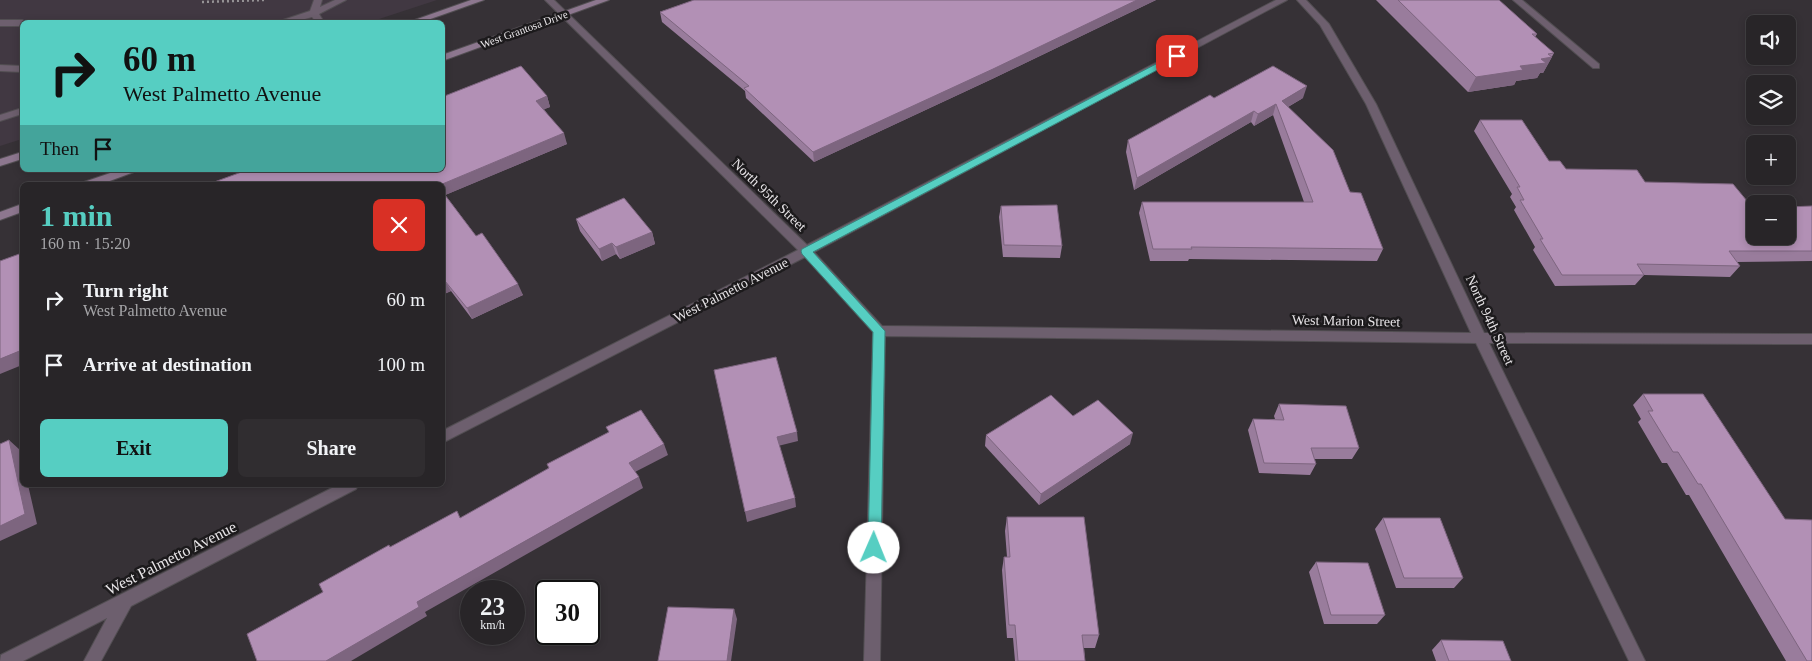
<!DOCTYPE html>
<html lang="en">
<head>
<meta charset="utf-8">
<style>
  :root { --surface:#282528; --page:#302d30; --text:#f1f3f6; --muted:#a5a5a8; --line:#444245; --accent:#56cec2 }
  body { margin:0; font-family:Georgia,serif; background:var(--page); color:var(--text); height:100vh; display:flex; flex-direction:column; font-size:19px; white-space:nowrap }
  * { box-sizing:border-box; margin:0 }
  p { font-size:16px; color:var(--muted) }
  .icon { flex:none; width:28px; height:28px; fill:none; stroke:currentColor; stroke-width:2; stroke-linecap:round; stroke-linejoin:round }
  .map { position:relative; flex:1; overflow:hidden }
  .panel { position:absolute; left:20px; top:182px; width:425px; height:305px; display:flex; flex-direction:column; background:var(--surface); border-radius:8px; box-shadow:0 2px 8px #0003,0 0 0 1px var(--line) }
  .panel>* { flex:none }
  .top-card { position:absolute; left:20px; top:20px; width:425px; height:152px; border-radius:8px; box-shadow:0 2px 8px #0003,0 0 0 1px var(--line); background:#56cec2; color:#111; overflow:hidden }
  .tools { position:absolute; left:1746px; top:15px; display:grid; gap:10px }
  .tools a { display:grid; place-items:center; width:50px; height:50px; border-radius:8px; background:var(--surface); box-shadow:0 2px 8px #0003,0 0 0 1px var(--line); font-size:25px }
  .speed { position:absolute; left:460px; top:580px; display:flex; gap:10px; font-size:25px; font-weight:700; text-align:center }
  .speed>* { display:grid; place-content:center; width:65px; height:65px; border-radius:50%; background:var(--surface); box-shadow:0 2px 8px #0003,0 0 0 1px var(--line); line-height:1 }
  .speed small { font-size:12px; font-weight:400 }
  .speed .limit { border:2px solid #111; border-radius:8px; background:#fff; color:#111 }
  .pin { position:absolute; display:grid; place-items:center; width:42px; height:42px; color:#fff; margin:-21px; border-radius:10px; box-shadow:0 2px 8px #0006 }
  .me { position:absolute; width:55px; margin:-28px; rotate:1deg; stroke-linejoin:round; filter:drop-shadow(0 0 4px #0008) }
  .turn { display:flex; align-items:center; gap:18px; height:105px; padding:0 20px; font-size:22px }
  .turn .icon { width:65px; height:65px; stroke-width:2.5 }
  .turn b { display:block; font-size:35px; line-height:42px }
  .then { display:flex; align-items:center; height:48px; padding:0 20px; background:#0003; gap:10px; font-size:19px }
  .round { display:grid; place-items:center; flex:none; width:52px; height:52px; border-radius:8px; background:var(--page) }
  .overview { display:flex; align-items:center; justify-content:space-between; height:85px; padding:0 20px }
  h1 { font-size:30px; font-weight:700; line-height:38px; color:var(--accent) }
  .primary-button { display:flex; gap:10px; margin-top:auto; padding:10px 20px }
  .primary-button a { flex:1; height:58px; border-radius:8px; background:var(--accent); color:#111; font-size:20px; font-weight:700; line-height:58px; text-align:center }
  .primary-button a+a { background:var(--page); color:var(--text) }
  ul { padding:0; list-style:none }
  li { display:flex; align-items:center; gap:15px; height:65px; padding:0 20px }
  li div { flex:1 }
  li b { display:block; font-size:19px }
  li em { font-style:normal }
  .map>svg:first-child { display:block }
  .built { fill:#413842 }
  .lines { fill:none; stroke-linecap:round; stroke-linejoin:round }
  .lane-casing { stroke:#524e52; stroke-width:2 }
  .street-casing { stroke:#524e52; stroke-width:2 }
  .secondary-casing { stroke:#524e52; stroke-width:2 }
  .path { stroke:#969396; stroke-width:2.5; stroke-dasharray:2 3; stroke-linecap:butt }
  .lane { fill:#6d5f6e; fill-rule:evenodd }
  .street { fill:#6d5f6e; fill-rule:evenodd }
  .secondary { fill:#8d778f; fill-rule:evenodd }
  .wall { fill:#997c9c }
  .shaded-wall { fill:#7d657f }
  .building { fill:#b290b5; stroke:#7d657f }
  .route { fill:#56cec2; stroke:#38867e }
  .labels { text-anchor:middle; dominant-baseline:central; stroke-width:5; stroke-linejoin:round; paint-order:stroke }
  .far-street-label { font-size:11px; fill:#e7e4e7; stroke:#1c1a1c }
  .street-label { font-size:14px; fill:#e7e4e7; stroke:#1c1a1c }
  .near-street-label { font-size:16px; fill:#e7e4e7; stroke:#1c1a1c }
</style>
</head>
<body>
<div class="map">
<svg width="1812" height="661" viewBox="0 0 1812 661">
  <rect width="100%" height="100%" fill="#363136"/>
  <path class="built" d="M 0,0 L 437,0 L 370,22 L 22,22 L 22,139 L 0,146 Z"/>
  <g class="lines">
    <g class="lane-casing">
      <g id="lane">
        <path d="M 314,0 L 322,0 L 320,7 L 335,0 L 346,0 L 319,14 L 324,22 L 316,22 L 312,17 L 294,22 L 282,22 L 283,20 L 310,11 Z"/>
        <path d="M 1513,0 L 1522,0 L 1599,64 L 1599,68 L 1593,68 Z"/>
        <path d="M 0,20 L 22,20 L 26,22 L 22,22 L 22,26 L 0,26 Z"/>
        <path d="M 0,65 L 22,66 L 22,72 L 0,71 Z"/>
        <path d="M 22,108 L 22,114 L 0,121 L 0,115 Z"/>
      </g>
    </g>
    <g class="street-casing">
      <g id="street">
        <path d="M 545,0 L 554,0 L 807,245 L 1276,0 L 1287,0 L 814,252 L 882,326 L 1471,333 L 1366,104 L 1320,25 L 1297,0 L 1306,0 L 1329,24 L 1376,104 L 1484,333 L 1812,334 L 1812,344 L 1489,343 L 1645,661 L 1629,661 L 1476,343 L 885,336 L 880,661 L 864,661 L 873,332 L 805,257 L 442,443 L 442,431 L 798,250 Z"/>
        <path d="M 338,485 L 358,485 L 356,489 L 131,606 L 101,661 L 84,661 L 107,618 L 23,661 L 0,661 L 1,655 Z"/>
      </g>
    </g>
    <g class="secondary-casing">
      <g id="secondary">
        <path d="M 471,0 L 484,0 L 422,22 L 409,22 Z"/>
        <path d="M 596,0 L 609,0 L 442,61 L 442,55 Z"/>
        <path d="M 22,152 L 22,159 L 0,166 L 0,159 Z"/>
        <path d="M 119,170 L 135,170 L 134,172 L 99,185 L 83,185 L 84,182 Z"/>
        <path d="M 22,204 L 22,212 L 0,220 L 0,212 Z"/>
      </g>
    </g>
    <path class="path" d="M 202,2 L 264,0"/>
    <use href="#lane" class="lane"/>
    <use href="#street" class="street"/>
    <use href="#secondary" class="secondary"/>
  </g>
  <g class="wall">
    <path d="M 694,0 L 1156,0 L 992,79 L 814,162 L 746,98 L 745,91 L 662,22 L 660,12 Z"/>
    <path d="M 1376,0 L 1499,0 L 1537,34 L 1535,37 L 1554,53 L 1543,73 L 1540,73 L 1537,78 L 1516,81 L 1514,85 L 1468,92 Z"/>
    <path d="M 547,96 L 550,107 L 544,109 L 567,144 L 445,195 L 476,236 L 523,295 L 472,319 L 451,291 L 442,295 L 442,185 Z"/>
    <path d="M 1303,98 L 1288,107 L 1350,192 L 1383,249 L 1377,261 L 1189,259 L 1188,261 L 1150,261 L 1139,213 L 1142,202 L 1304,202 L 1273,115 L 1254,126 L 1251,122 L 1134,190 L 1126,152 L 1128,140 Z"/>
    <path d="M 1480,120 L 1549,161 L 1566,169 L 1645,182 L 1752,207 L 1812,206 L 1812,261 L 1736,262 L 1740,266 L 1730,277 L 1644,275 L 1635,285 L 1555,286 L 1533,250 L 1535,247 L 1514,210 L 1516,207 L 1510,197 L 1512,194 L 1474,131 Z"/>
    <path d="M 1001,206 L 1062,246 L 1060,258 L 1003,257 L 999,217 Z"/>
    <path d="M 576,219 L 652,232 L 655,244 L 620,259 L 616,254 L 602,261 L 580,231 Z"/>
    <path d="M 1643,394 L 1703,394 L 1812,661 L 1786,661 L 1689,495 L 1686,495 L 1667,463 L 1662,463 L 1638,422 L 1641,419 L 1633,405 Z"/>
    <path d="M 1279,404 L 1359,448 L 1352,459 L 1314,459 L 1316,464 L 1310,475 L 1259,473 L 1248,430 L 1253,419 L 1275,419 L 1274,416 Z"/>
    <path d="M 1073,416 L 1130,444 L 1039,505 L 985,446 L 986,435 Z"/>
    <path d="M 1007,517 L 1099,635 L 1095,648 L 1084,648 L 1085,661 L 1015,661 L 1013,638 L 1007,638 L 1002,570 L 1004,557 L 1007,557 L 1005,531 Z"/>
    <path d="M 1383,518 L 1463,578 L 1454,588 L 1396,588 L 1375,529 Z"/>
    <path d="M 1316,562 L 1385,615 L 1377,624 L 1324,624 L 1309,572 Z"/>
    <path d="M 1441,640 L 1511,661 L 1436,661 L 1432,650 Z"/>
  </g>
  <g class="shaded-wall">
    <path d="M 1137,0 L 1156,0 L 992,79 L 814,162 L 813,152 Z"/>
    <path d="M 1552,57 L 1543,73 L 1540,73 L 1537,78 L 1516,81 L 1514,85 L 1468,92 L 1476,77 L 1520,66 L 1541,59 Z"/>
    <path d="M 1307,86 L 1303,98 L 1279,112 L 1282,101 Z"/>
    <path d="M 547,96 L 550,107 L 540,111 L 536,101 Z"/>
    <path d="M 1276,104 L 1273,115 L 1254,126 L 1258,114 Z"/>
    <path d="M 1254,111 L 1251,122 L 1134,190 L 1137,178 Z"/>
    <path d="M 564,133 L 567,144 L 443,196 L 442,185 L 440,185 Z"/>
    <path d="M 652,232 L 655,244 L 620,259 L 616,247 Z"/>
    <path d="M 612,243 L 616,254 L 602,261 L 599,249 Z"/>
    <path d="M 445,281 L 451,291 L 442,295 L 442,282 Z"/>
    <path d="M 518,284 L 523,295 L 472,319 L 467,308 Z"/>
    <path d="M 22,350 L 22,365 L 0,374 L 0,359 Z"/>
    <path d="M 797,432 L 798,441 L 778,446 L 777,437 Z"/>
    <path d="M 1133,433 L 1130,444 L 1039,505 L 1041,494 Z"/>
    <path d="M 9,440 L 20,450 L 22,460 L 22,485 L 28,485 L 37,524 L 0,541 L 0,526 Z"/>
    <path d="M 664,444 L 668,455 L 633,473 L 629,463 Z"/>
    <path d="M 639,477 L 643,488 L 425,612 L 427,616 L 351,661 L 326,661 L 417,602 Z"/>
    <path d="M 795,498 L 796,507 L 747,522 L 745,512 Z"/>
    <path d="M 734,609 L 737,619 L 731,661 L 727,661 Z"/>
  </g>
  <g class="building">
    <path d="M 694,0 L 1137,0 L 993,69 L 813,152 L 744,88 L 749,86 L 660,12 Z"/>
    <path d="M 1398,0 L 1499,0 L 1537,34 L 1532,34 L 1554,53 L 1548,54 L 1552,57 L 1541,59 L 1546,63 L 1520,66 L 1523,70 L 1476,77 Z"/>
    <path d="M 521,66 L 547,96 L 536,101 L 564,133 L 440,185 L 206,185 L 247,170 L 442,170 L 442,97 Z"/>
    <path d="M 1273,66 L 1307,86 L 1282,101 L 1333,150 L 1350,192 L 1361,193 L 1383,249 L 1191,247 L 1192,249 L 1153,249 L 1142,202 L 1313,202 L 1276,104 L 1258,114 L 1254,111 L 1137,178 L 1128,140 L 1210,95 L 1214,98 Z"/>
    <path d="M 1480,120 L 1522,120 L 1549,161 L 1560,161 L 1566,169 L 1637,170 L 1645,182 L 1733,184 L 1752,207 L 1755,207 L 1755,236 L 1788,236 L 1788,207 L 1812,206 L 1812,251 L 1729,251 L 1740,266 L 1637,264 L 1644,275 L 1562,275 L 1540,239 L 1543,239 L 1520,200 L 1524,200 L 1517,187 L 1520,187 Z"/>
    <path d="M 442,191 L 476,236 L 482,233 L 518,284 L 467,308 L 445,281 L 442,282 Z"/>
    <path d="M 624,198 L 652,232 L 616,247 L 612,243 L 599,249 L 576,219 Z"/>
    <path d="M 1057,205 L 1062,246 L 1004,245 L 1001,206 Z"/>
    <path d="M 22,253 L 22,350 L 0,359 L 0,261 Z"/>
    <path d="M 776,357 L 797,432 L 777,437 L 795,498 L 745,512 L 714,370 Z"/>
    <path d="M 1643,394 L 1703,394 L 1785,519 L 1812,520 L 1812,661 L 1807,661 L 1701,484 L 1698,484 L 1678,452 L 1673,452 L 1648,411 L 1653,411 Z"/>
    <path d="M 1051,395 L 1073,416 L 1098,400 L 1133,433 L 1041,494 L 986,435 Z"/>
    <path d="M 1279,404 L 1346,406 L 1359,448 L 1311,448 L 1316,464 L 1264,463 L 1253,419 L 1284,420 Z"/>
    <path d="M 641,410 L 664,444 L 629,463 L 639,477 L 417,602 L 419,607 L 326,661 L 257,661 L 247,634 L 323,592 L 319,584 L 389,545 L 390,547 L 457,511 L 460,518 L 549,468 L 547,464 L 609,432 L 606,427 Z"/>
    <path d="M 9,440 L 25,514 L 0,526 L 0,444 Z"/>
    <path d="M 1007,517 L 1084,517 L 1099,635 L 1082,635 L 1085,661 L 1018,661 L 1015,625 L 1009,625 L 1004,557 L 1010,557 Z"/>
    <path d="M 1383,518 L 1440,518 L 1463,578 L 1404,578 Z"/>
    <path d="M 1316,562 L 1368,563 L 1385,615 L 1331,615 Z"/>
    <path d="M 668,607 L 734,609 L 727,661 L 658,661 Z"/>
    <path d="M 1441,640 L 1503,641 L 1511,661 L 1449,661 Z"/>
  </g>
  <path class="route" d="M 1177,53 L 1181,56 L 1180,58 L 813,252 L 885,331 L 881,548 L 879,553 L 874,555 L 870,553 L 868,548 L 873,332 L 802,254 L 801,251 L 802,249 Z"/>
  <g class="labels">
    <g class="far-street-label">
      <text transform="translate(524 29) rotate(-20)">West Grantosa Drive</text>
    </g>
    <g class="street-label">
      <text transform="translate(769 195) rotate(44)">North 95th Street</text>
      <text transform="translate(731 290) rotate(-27)">West Palmetto Avenue</text>
      <text transform="translate(1490 320) rotate(65)">North 94th Street</text>
      <text transform="translate(1346 321) rotate(1)">West Marion Street</text>
    </g>
    <g class="near-street-label">
      <text transform="translate(171 558) rotate(-27)">West Palmetto Avenue</text>
    </g>
  </g>
</svg>
<div class="tools">
<a><svg class="icon" aria-label="sound" viewBox="0 0 24 24"><path d="M4 9h4l5-4v14l-5-4H4zM17 9q2 3 0 6"/></svg></a>
<a><svg class="icon" aria-label="layers" viewBox="0 0 24 24"><path d="M12 4l9 5-9 5-9-5zM3 14l9 5 9-5"/></svg></a>
<a>+</a>
<a>−</a>
</div>
<div class="speed"><div>23<small>km/h</small></div><div class="limit">30</div></div>
<div class="pin" style="left:1177px;top:56px;background:#d93025"><svg class="icon" aria-label="arrive" viewBox="0 0 24 24"><path d="M6 21V4h12l-3 4 3 4H6"/></svg></div>
<svg class="me" style="left:874px;top:548px" viewBox="-20 -20 40 40"><circle r="19" fill="#fff"/><path d="M0-13L10 11 0 6-10 11z" fill="#56cec2"/></svg>
<div class="top-card">
<div class="turn"><svg class="icon" aria-label="right" viewBox="0 0 24 24"><path d="M7 20v-9h11M14 6l5 5-5 5"/></svg><div><b>60 m</b>West Palmetto Avenue</div></div>
<div class="then">Then<svg class="icon" aria-label="arrive" viewBox="0 0 24 24"><path d="M6 21V4h12l-3 4 3 4H6"/></svg></div>
</div>
<section class="panel">
<div class="overview"><div><h1>1 min</h1><p>160 m · 15:20</p></div><a class="round" style="background:#d93025;color:#fff"><svg class="icon" aria-label="close" viewBox="0 0 24 24"><path d="M6 6l12 12M18 6L6 18"/></svg></a></div>
<ul>
<li><svg class="icon" aria-label="right" viewBox="0 0 24 24"><path d="M7 20v-9h11M14 6l5 5-5 5"/></svg><div><b>Turn right</b><p>West Palmetto Avenue</p></div><em>60 m</em></li>
<li><svg class="icon" aria-label="arrive" viewBox="0 0 24 24"><path d="M6 21V4h12l-3 4 3 4H6"/></svg><div><b>Arrive at destination</b></div><em>100 m</em></li>
</ul>
<div class="primary-button"><a>Exit</a><a>Share</a></div>
</section>
</div>
</body>
</html>
